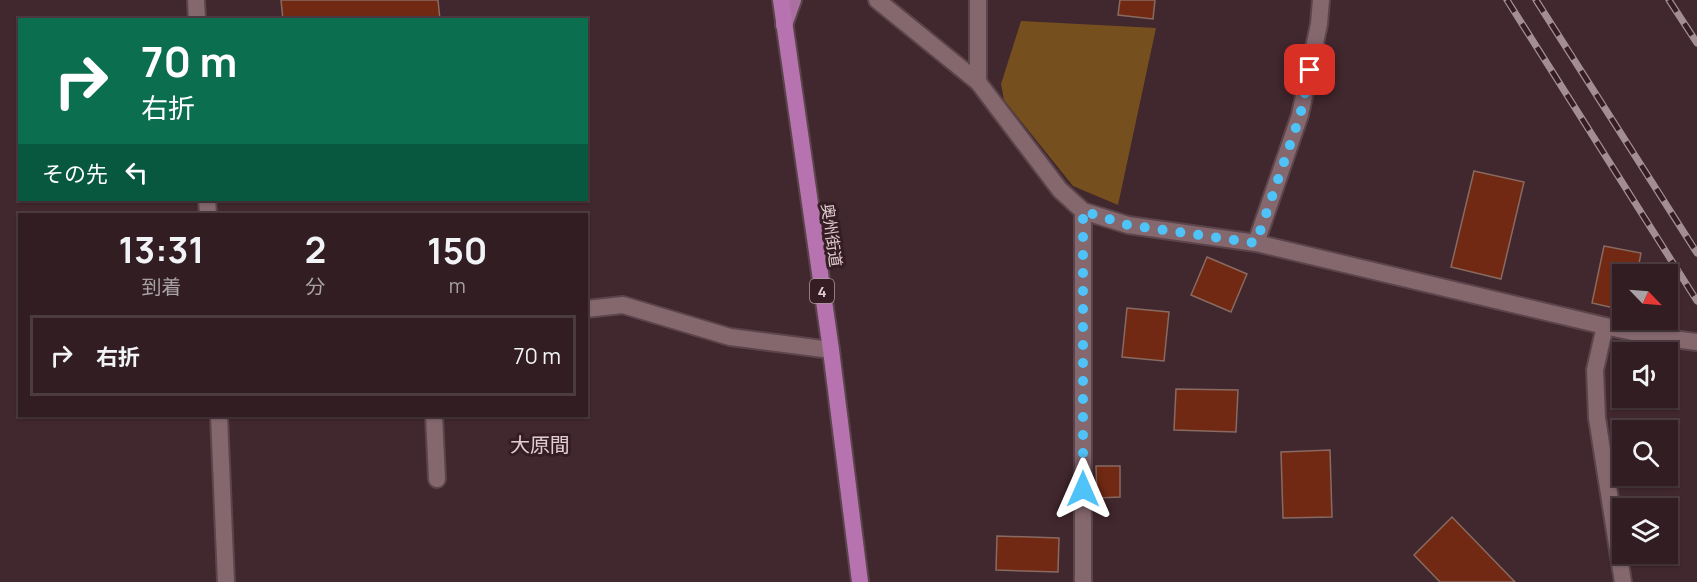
<!DOCTYPE html>
<html lang="ja">
<head>
<meta charset="utf-8">
<style>
  :root { --surface:#311d22; --page:#39262a; --text:#f1f3f6; --muted:#a8a2a5; --line:#4c3b40 }
  body { margin:0; font-family:Manrope,"Noto Sans JP",sans-serif; background:var(--page); color:var(--text); height:100vh; display:flex; flex-direction:column; font-size:22px; white-space:nowrap }
  * { box-sizing:border-box; margin:0 }
  p { font-size:20px; color:var(--muted) }
  .icon { flex:none; width:33px; height:33px; fill:none; stroke:currentColor; stroke-width:2; stroke-linecap:round; stroke-linejoin:round }
  .map { position:relative; flex:1; overflow:hidden }
  .sheet { position:absolute; left:18px; top:213px; width:570px; height:204px; display:flex; flex-direction:column; background:var(--surface); border-radius:0px; box-shadow:0 2px 4px #0004,0 0 0 2px var(--line) }
  .sheet>* { flex:none }
  .top-card { position:absolute; left:18px; top:18px; width:570px; height:183px; border-radius:0px; box-shadow:0 2px 4px #0004,0 0 0 2px var(--line); background:#0b6e4f; color:#fff; overflow:hidden }
  .needle { width:39px; rotate:115deg }
  .tools { position:absolute; left:1612px; top:264px; display:grid; gap:12px }
  .tools a { display:grid; place-items:center; width:66px; height:66px; border-radius:0px; background:var(--surface); box-shadow:0 2px 4px #0004,0 0 0 2px var(--line); font-size:30px }
  .pin { position:absolute; display:grid; place-items:center; width:51px; height:51px; color:#fff; margin:-26px; border-radius:12px; box-shadow:0 3px 9px #0006 }
  .me { position:absolute; width:66px; margin:-33px; rotate:0deg; stroke-linejoin:round; filter:drop-shadow(0 0 4px #0008) }
  .turn { display:flex; align-items:center; gap:21px; height:126px; padding:0 24px; font-size:27px }
  .turn .icon { width:78px; height:78px; stroke-width:2.5 }
  .turn b { display:block; font-size:42px; line-height:51px }
  .then { display:flex; align-items:center; height:57px; padding:0 24px; background:#0003; gap:12px; font-size:22px }
  .eta { display:flex; justify-content:space-evenly; align-items:center; height:102px; text-align:center }
  .eta b { font-size:36px; font-weight:700; line-height:42px }
  ul { padding:0; list-style:none }
  li { display:flex; align-items:center; gap:18px; height:81px; margin:0 12px 9px; padding:0 12px; border:3px solid var(--line); border-radius:0px }
  li div { flex:1 }
  li b { display:block; font-size:22px }
  li em { font-style:normal }
  .map>svg:first-child { display:block }
  .green { fill:#75501e }
  .building { fill:#712914; stroke:#886a61; stroke-width:1.5 }
  .lines { fill:none; stroke-linecap:round; stroke-linejoin:round }
  .service-casing { stroke:#5b444b; stroke-width:20 }
  .minor-casing { stroke:#5b444b; stroke-width:20 }
  .tertiary-casing { stroke:#5b444b; stroke-width:20 }
  .primary-casing { stroke:#5b444b; stroke-width:20 }
  .trunk-casing { stroke:#5b444b; stroke-width:20 }
  .service { stroke:#85676e; stroke-width:16 }
  .minor { stroke:#85676e; stroke-width:16 }
  .tertiary { stroke:#85676e; stroke-width:16 }
  .primary { stroke:#aa709f; stroke-width:16 }
  .trunk { stroke:#b673af; stroke-width:16 }
  .rail-casing { stroke:#a38e93; stroke-width:7 }
  .rail { stroke:#361d24; stroke-width:4.5; stroke-dasharray:14; stroke-linecap:butt }
  .route { stroke:#4fc3f7; stroke-width:10; stroke-dasharray:0 18 }
  .labels { text-anchor:middle; dominant-baseline:central; stroke-width:6; stroke-linejoin:round; paint-order:stroke }
  .shield { fill:#361d24; stroke:#ad999e; stroke-width:1.5 }
  .shield-label { font-size:15px; font-weight:bold; fill:#e0ced2 }
  .street-label { font-size:16px; fill:#e0ced2; stroke:#361d24 }
  .quarter-label { font-size:20px; fill:#e0ced2; stroke:#361d24 }
</style>
</head>
<body>
<div class="map">
<svg width="1697" height="582" viewBox="0 0 1697 582">
  <rect width="100%" height="100%" fill="#41272e"/>
  <path class="green" d="M 1021,21 L 1156,28 L 1118,205 L 1073,186 L 1004,100 L 1001,84 Z"/>
  <g class="building">
    <path d="M 281,0 L 438,0 L 440,20 L 283,20 Z"/>
    <path d="M 1120,0 L 1155,0 L 1153,19 L 1118,15 Z"/>
    <path d="M 1474,171 L 1524,182 L 1501,279 L 1451,267 Z"/>
    <path d="M 1604,246 L 1641,253 L 1637,274 L 1623,274 L 1623,310 L 1592,303 Z"/>
    <path d="M 1207,257 L 1247,274 L 1231,312 L 1191,295 Z"/>
    <path d="M 1127,308 L 1169,312 L 1164,361 L 1122,357 Z"/>
    <path d="M 1176,389 L 1238,390 L 1236,432 L 1174,430 Z"/>
    <path d="M 1330,450 L 1332,517 L 1283,518 L 1281,452 Z"/>
    <path d="M 1096,466 L 1120,466 L 1120,497 L 1097,498 Z"/>
    <path d="M 1452,517 L 1515,582 L 1440,582 L 1414,555 Z"/>
    <path d="M 997,536 L 1059,538 L 1058,572 L 996,570 Z"/>
  </g>
  <g class="lines">
    <g class="service-casing">
      <g id="service">
        <path d="M 877,0 L 978,82"/>
        <path d="M 1256,243 L 1300,115 L 1319,24 L 1321,0"/>
      </g>
    </g>
    <g class="minor-casing">
      <g id="minor">
        <path d="M 586,309 L 623,305 L 730,337 L 831,350"/>
        <path d="M 434,416 L 437,479"/>
        <path d="M 1083,582 L 1083,211"/>
      </g>
    </g>
    <g class="tertiary-casing">
      <g id="tertiary">
        <path d="M 196,0 L 197,20"/>
        <path d="M 978,0 L 978,82 L 1060,190 L 1083,211 L 1128,225 L 1256,243 L 1605,326 L 1651,336 L 1697,342"/>
        <path d="M 207,200 L 208,214"/>
        <path d="M 1605,326 L 1595,370 L 1597,418 L 1623,582"/>
        <path d="M 219,416 L 226,582"/>
      </g>
    </g>
    <g class="primary-casing">
      <path id="primary" d="M 784,25 L 793,0"/>
    </g>
    <g class="trunk-casing">
      <path id="trunk" d="M 781,0 L 831,350 L 860,582"/>
    </g>
    <use href="#service" class="service"/>
    <use href="#minor" class="minor"/>
    <use href="#tertiary" class="tertiary"/>
    <use href="#primary" class="primary"/>
    <use href="#trunk" class="trunk"/>
    <g class="rail-casing">
      <g id="rail">
        <path d="M 1507,0 L 1697,301"/>
        <path d="M 1536,0 L 1697,253"/>
        <path d="M 1669,0 L 1697,43"/>
      </g>
    </g>
    <use href="#rail" class="rail"/>
  </g>
  <g class="lines">
    <path class="route" d="M 1083,489 L 1083,211 L 1128,225 L 1256,243 L 1300,116 L 1310,70"/>
  </g>
  <g class="labels">
    <rect class="shield" x="810" y="279" width="24" height="24" rx="4.5"/>
    <g class="shield-label">
      <text x="822" y="291">4</text>
    </g>
    <g class="street-label">
      <text transform="translate(832 235) rotate(82)">奥州街道</text>
    </g>
    <g class="quarter-label">
      <text x="540" y="444">大原間</text>
    </g>
  </g>
</svg>
<div class="tools">
<a><svg class="needle" viewBox="-14 -14 28 28"><path d="M0-13l5 13h-10z" fill="#e53935"/><path d="M0 13l5-13h-10z" fill="#a8a2a5"/></svg></a>
<a><svg class="icon" aria-label="sound" viewBox="0 0 24 24"><path d="M4 9h4l5-4v14l-5-4H4zM17 9q2 3 0 6"/></svg></a>
<a><svg class="icon" aria-label="search" viewBox="0 0 24 24"><circle cx="10" cy="10" r="6"/><path d="M15 15l6 6"/></svg></a>
<a><svg class="icon" aria-label="layers" viewBox="0 0 24 24"><path d="M12 4l9 5-9 5-9-5zM3 14l9 5 9-5"/></svg></a>
</div>
<div class="pin" style="left:1310px;top:70px;background:#d93025"><svg class="icon" aria-label="arrive" viewBox="0 0 24 24"><path d="M6 21V4h12l-3 4 3 4H6"/></svg></div>
<svg class="me" style="left:1083px;top:489px" viewBox="-20 -20 40 40"><path d="M0-17L14 15 0 8-14 15z" fill="#4fc3f7" stroke="#fff" stroke-width="4"/></svg>
<div class="top-card">
<div class="turn"><svg class="icon" aria-label="right" viewBox="0 0 24 24"><path d="M7 20v-9h11M14 6l5 5-5 5"/></svg><div><b>70 m</b>右折</div></div>
<div class="then">その先<svg class="icon" aria-label="left" viewBox="0 0 24 24"><path d="M17 20v-9H6M10 6l-5 5 5 5"/></svg></div>
</div>
<section class="sheet">
<div class="eta">
<div><b>13:31</b><p>到着</p></div>
<div><b>2</b><p>分</p></div>
<div><b>150</b><p>m</p></div>
</div>
<ul>
<li><svg class="icon" aria-label="right" viewBox="0 0 24 24"><path d="M7 20v-9h11M14 6l5 5-5 5"/></svg><div><b>右折</b></div><em>70 m</em></li>
</ul>
</section>
</div>
</body>
</html>
